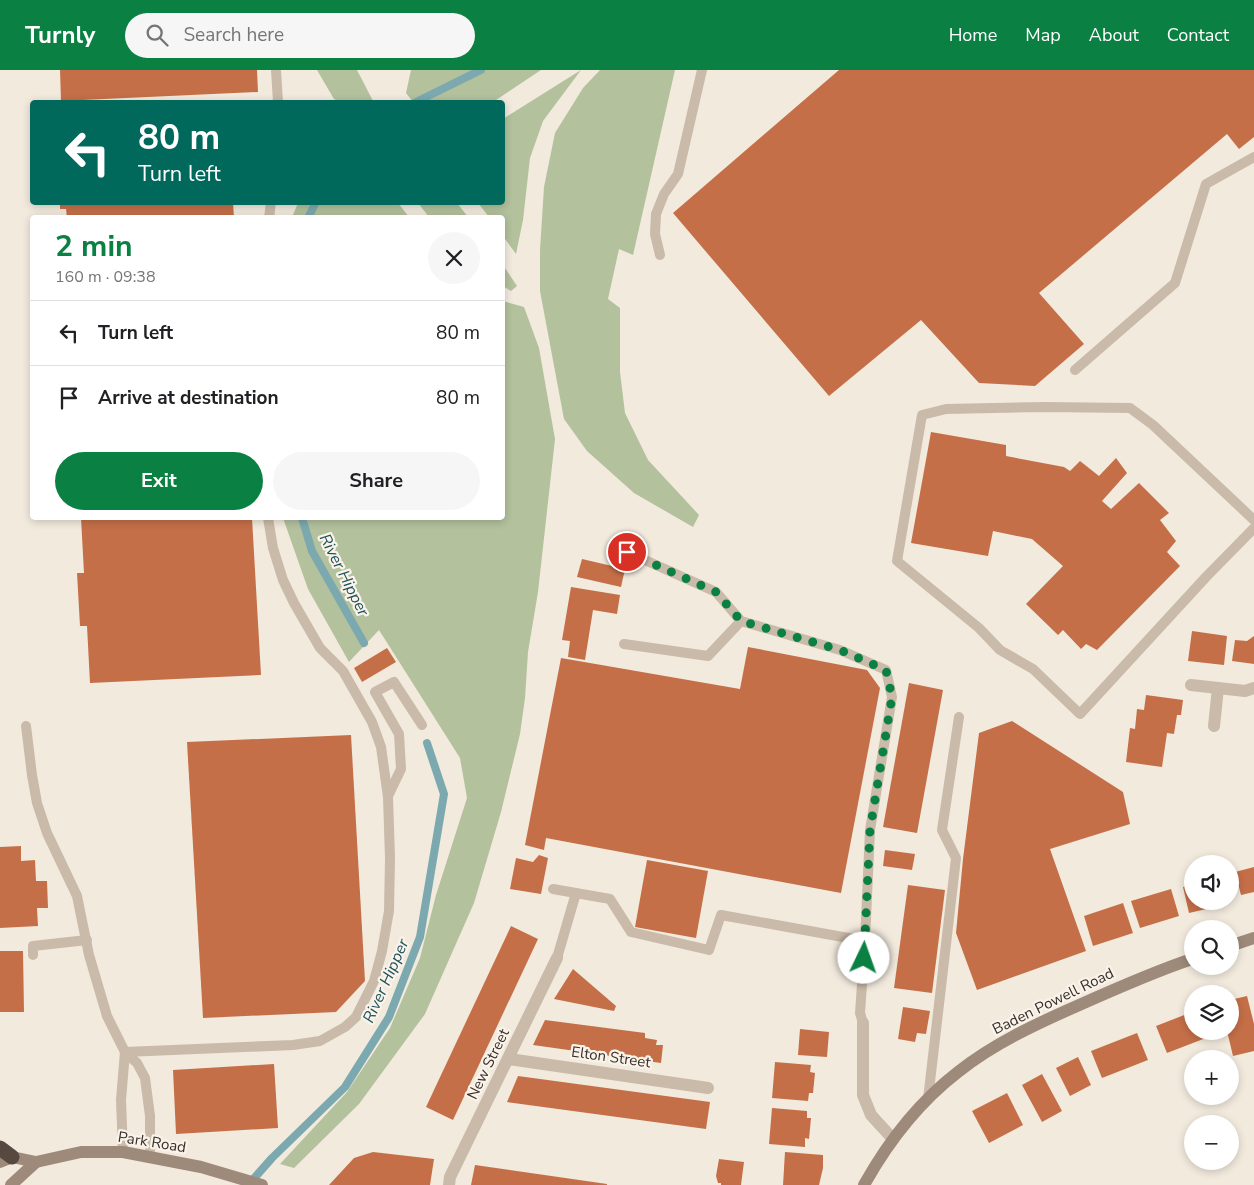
<!DOCTYPE html>
<html lang="en">
<head>
<meta charset="utf-8">
<style>
  :root { --surface:#fff; --page:#f6f6f6; --text:#202124; --muted:#757577; --line:#e0e0e0; --accent:#0b8043 }
  body { margin:0; font-family:"Nunito Sans",sans-serif; background:var(--page); color:var(--text); height:100vh; display:flex; flex-direction:column; font-size:19px; white-space:nowrap }
  * { box-sizing:border-box; margin:0 }
  p { font-size:16px; color:var(--muted) }
  .icon { flex:none; width:28px; height:28px; fill:none; stroke:currentColor; stroke-width:2; stroke-linecap:round; stroke-linejoin:round }
  .map { position:relative; flex:1; overflow:hidden }
  .panel { position:absolute; left:30px; top:145px; width:475px; height:305px; display:flex; flex-direction:column; background:var(--surface); border-radius:5px; box-shadow:0 2px 8px #0003 }
  .panel>* { flex:none }
  .guide { position:absolute; left:30px; top:30px; width:475px; height:105px; border-radius:5px; box-shadow:0 2px 8px #0003; background:#00695c; color:#fff; overflow:hidden }
  .buttons { position:absolute; left:1184px; top:785px; display:grid; gap:10px }
  .buttons a { display:grid; place-items:center; width:55px; height:55px; border-radius:50%; background:var(--surface); box-shadow:0 2px 8px #0003; font-size:25px }
  .pin { position:absolute; display:grid; place-items:center; width:42px; height:42px; color:#fff; margin:-21px; border:2px solid #fff; border-radius:50%; box-shadow:0 1px 5px #0007 }
  .me { position:absolute; width:55px; margin:-28px; rotate:3deg; stroke-linejoin:round; filter:drop-shadow(0 0 4px #0008) }
  .turn { display:flex; align-items:center; gap:18px; height:105px; padding:0 25px; font-size:22px }
  .turn .icon { width:65px; height:65px; stroke-width:2.5 }
  .turn b { display:block; font-size:35px; line-height:42px }
  .round { display:grid; place-items:center; flex:none; width:52px; height:52px; border-radius:26px; background:var(--page) }
  .overview { display:flex; align-items:center; justify-content:space-between; height:85px; padding:0 25px }
  h1 { font-size:30px; font-weight:700; line-height:38px; color:var(--accent) }
  .action { display:flex; gap:10px; margin-top:auto; padding:10px 25px }
  .action a { flex:1; height:58px; border-radius:30px; background:var(--accent); color:#fff; font-size:20px; font-weight:700; line-height:58px; text-align:center }
  .action a+a { background:var(--page); color:var(--text) }
  ul { padding:0; list-style:none }
  li { display:flex; align-items:center; gap:15px; height:65px; padding:0 25px; border-top:1px solid var(--line) }
  li div { flex:1 }
  li b { display:block; font-size:19px }
  li em { font-style:normal }
  header { display:flex; align-items:center; gap:30px; box-sizing:border-box; height:70px; padding:0 25px; background:var(--accent); color:#fff }
  header strong { font-size:24px }
  nav { display:flex; gap:28px; margin-inline-start:auto; font-size:18px }
  .search { width:350px; height:45px; background:var(--page); display:flex; align-items:center; gap:12px; box-sizing:border-box; padding:0 18px; border-radius:28px; color:var(--muted); font-size:19px }
  .map>svg:first-child { display:block }
  .green { fill:#b3c19d }
  .lines { fill:none; stroke-linecap:round; stroke-linejoin:round }
  .stream { stroke:#7ca9af; stroke-width:8 }
  .building { fill:#c56f48 }
  .lane { stroke:#cabaa9; stroke-width:10 }
  .street { stroke:#cabaa9; stroke-width:12 }
  .secondary { stroke:#9e8a7a; stroke-width:12 }
  .highway { stroke:#584940; stroke-width:15 }
  .route { stroke:#0b8043; stroke-width:9; stroke-dasharray:0 16.2 }
  .labels { text-anchor:middle; dominant-baseline:central; stroke-width:4.5; stroke-linejoin:round; paint-order:stroke }
  .street-label { font-size:15px; fill:#372e29; stroke:#faf3ea }
  .water-label { font-size:16px; font-style:italic; fill:#1e5159; stroke:#faf3ea }
</style>
</head>
<body>
<header>
<strong>Turnly</strong>
<div class="search"><svg class="icon" aria-label="search" viewBox="0 0 24 24"><circle cx="10" cy="10" r="6"/><path d="M15 15l6 6"/></svg>Search here</div>
<nav><a>Home</a><a>Map</a><a>About</a><a>Contact</a></nav>
</header>
<div class="map">
<svg width="1254" height="1115" viewBox="0 0 1254 1115">
  <rect width="100%" height="100%" fill="#f2eadd"/>
  <g class="green">
    <path d="M 317,0 L 357,0 L 373,31 L 370,32 L 340,32 L 334,29 Z"/>
    <path d="M 411,0 L 541,0 L 493,32 L 413,32 L 406,23 Z"/>
    <path d="M 581,0 L 543,51 L 530,88 L 523,150 L 516,184 L 503,166 L 502,148 L 489,147 L 478,133 L 502,132 L 503,49 Z"/>
    <path d="M 600,0 L 675,0 L 633,185 L 619,179 L 608,229 L 620,238 L 620,302 L 625,343 L 648,390 L 699,445 L 693,457 L 634,423 L 587,381 L 564,349 L 540,221 L 540,180 L 544,117 L 555,63 L 583,18 Z"/>
    <path d="M 298,133 L 398,133 L 409,147 L 292,147 Z"/>
    <path d="M 418,133 L 457,133 L 468,147 L 429,147 Z"/>
    <path d="M 503,195 L 517,216 L 511,221 L 503,216 Z"/>
    <path d="M 503,231 L 524,237 L 539,278 L 555,369 L 538,522 L 528,582 L 525,628 L 520,664 L 501,742 L 474,833 L 425,944 L 359,1034 L 294,1098 L 280,1094 L 347,1022 L 390,958 L 420,888 L 436,825 L 467,728 L 460,688 L 379,560 L 349,592 L 308,519 L 283,448 L 502,448 Z"/>
  </g>
  <g class="lines">
    <g class="stream">
      <path d="M 416,32 L 481,0"/>
      <path d="M 308,148 L 316,132"/>
      <path d="M 302,448 L 312,481 L 364,573"/>
      <path d="M 249,1114 L 272,1088 L 345,1017 L 389,947 L 420,867 L 444,724 L 427,673"/>
    </g>
  </g>
  <g class="building">
    <path d="M 60,0 L 257,0 L 258,22 L 61,31 Z"/>
    <path d="M 839,0 L 1254,0 L 1254,67 L 1239,79 L 1227,64 L 1039,223 L 1084,274 L 1035,316 L 979,313 L 921,250 L 829,326 L 673,143 Z"/>
    <path d="M 60,132 L 233,132 L 234,148 L 67,148 L 66,139 L 60,139 Z"/>
    <path d="M 931,362 L 1006,375 L 1006,386 L 1064,397 L 1070,401 L 1080,391 L 1099,406 L 1116,388 L 1127,403 L 1102,431 L 1111,439 L 1139,413 L 1169,443 L 1160,450 L 1176,471 L 1167,482 L 1180,496 L 1097,580 L 1086,574 L 1081,579 L 1063,560 L 1058,565 L 1026,534 L 1063,496 L 1032,469 L 993,461 L 988,486 L 911,473 Z"/>
    <path d="M 81,448 L 252,448 L 261,605 L 90,613 L 87,556 L 80,556 L 77,503 L 84,503 Z"/>
    <path d="M 582,489 L 625,499 L 621,517 L 577,507 Z"/>
    <path d="M 571,517 L 620,525 L 617,544 L 593,540 L 585,590 L 568,587 L 570,571 L 562,570 Z"/>
    <path d="M 1192,561 L 1227,566 L 1224,595 L 1188,591 Z"/>
    <path d="M 1254,566 L 1254,594 L 1232,591 L 1235,570 L 1247,571 Z"/>
    <path d="M 748,577 L 867,600 L 880,618 L 841,823 L 546,768 L 544,780 L 525,775 L 561,588 L 740,619 Z"/>
    <path d="M 387,578 L 396,592 L 362,612 L 354,598 Z"/>
    <path d="M 909,613 L 943,620 L 917,763 L 883,757 Z"/>
    <path d="M 1146,625 L 1183,630 L 1181,645 L 1177,645 L 1174,664 L 1167,663 L 1162,697 L 1126,692 L 1130,658 L 1135,659 L 1137,639 L 1144,640 Z"/>
    <path d="M 1012,651 L 1123,722 L 1130,754 L 1050,779 L 1086,881 L 977,920 L 956,863 L 963,789 L 979,663 Z"/>
    <path d="M 351,665 L 365,911 L 336,942 L 203,948 L 187,672 Z"/>
    <path d="M 21,776 L 21,791 L 35,790 L 36,811 L 47,811 L 48,838 L 37,838 L 38,856 L 0,858 L 0,777 Z"/>
    <path d="M 885,780 L 915,784 L 912,800 L 883,796 Z"/>
    <path d="M 539,785 L 548,788 L 541,824 L 510,819 L 516,788 L 533,792 Z"/>
    <path d="M 647,790 L 708,801 L 696,868 L 635,857 Z"/>
    <path d="M 1254,797 L 1254,822 L 1241,825 L 1235,802 Z"/>
    <path d="M 1192,814 L 1192,831 L 1227,831 L 1228,834 L 1189,843 L 1183,817 Z"/>
    <path d="M 908,815 L 945,820 L 932,923 L 894,918 Z"/>
    <path d="M 1171,819 L 1179,846 L 1140,858 L 1131,831 Z"/>
    <path d="M 1123,833 L 1133,863 L 1093,876 L 1084,846 Z"/>
    <path d="M 511,856 L 538,869 L 453,1050 L 426,1037 Z"/>
    <path d="M 0,881 L 23,881 L 24,942 L 0,942 Z"/>
    <path d="M 573,899 L 616,936 L 614,941 L 554,929 Z"/>
    <path d="M 1247,926 L 1254,954 L 1254,981 L 1233,986 L 1227,961 L 1230,961 L 1230,930 Z"/>
    <path d="M 903,937 L 930,941 L 926,964 L 917,963 L 915,972 L 898,969 Z"/>
    <path d="M 1192,942 L 1192,961 L 1219,961 L 1211,964 L 1211,966 L 1167,983 L 1156,956 Z"/>
    <path d="M 545,950 L 645,963 L 645,968 L 657,970 L 656,975 L 663,975 L 661,993 L 533,975 Z"/>
    <path d="M 800,959 L 829,962 L 827,987 L 798,985 Z"/>
    <path d="M 1137,963 L 1148,990 L 1102,1008 L 1091,981 Z"/>
    <path d="M 1078,987 L 1091,1015 L 1070,1026 L 1056,998 Z"/>
    <path d="M 775,992 L 811,995 L 810,1002 L 815,1003 L 813,1023 L 809,1023 L 808,1031 L 772,1028 Z"/>
    <path d="M 274,994 L 278,1058 L 176,1064 L 173,1000 Z"/>
    <path d="M 1042,1004 L 1062,1041 L 1042,1052 L 1022,1015 Z"/>
    <path d="M 518,1006 L 710,1032 L 706,1059 L 507,1032 Z"/>
    <path d="M 1007,1023 L 1023,1055 L 989,1073 L 972,1041 Z"/>
    <path d="M 772,1038 L 807,1041 L 807,1048 L 811,1048 L 809,1069 L 805,1068 L 805,1077 L 769,1074 Z"/>
    <path d="M 373,1082 L 434,1089 L 430,1115 L 329,1115 L 354,1088 Z"/>
    <path d="M 785,1082 L 823,1085 L 823,1098 L 819,1115 L 783,1115 Z"/>
    <path d="M 719,1089 L 744,1092 L 741,1115 L 721,1115 L 721,1113 L 718,1113 L 716,1106 Z"/>
    <path d="M 475,1095 L 607,1114 L 607,1115 L 471,1115 Z"/>
  </g>
  <g class="lines">
    <g class="lane">
      <path d="M 276,0 L 278,32"/>
      <path d="M 269,148 L 271,132"/>
      <path d="M 660,185 L 655,164 L 656,144 L 664,124 L 678,104 L 702,0"/>
      <path d="M 1075,300 L 1175,213 L 1206,114 L 1254,87"/>
      <path d="M 1254,450 L 1153,355 L 1130,338 L 1045,337 L 946,339 L 922,345 L 897,491 L 979,558 L 1000,580 L 1033,599 L 1080,644 L 1206,507 L 1254,458"/>
      <path d="M 627,482 L 716,522 L 741,551 L 840,580 L 886,600 L 892,627 L 870,760 L 865,871"/>
      <path d="M 624,574 L 708,586 L 741,551"/>
      <path d="M 26,656 L 32,705 L 37,733 L 47,763 L 77,826 L 89,885 L 107,946 L 125,982 L 137,993 L 145,1008 L 150,1046 L 150,1087"/>
      <path d="M 388,726 L 401,699 L 399,664 L 375,622 L 394,612 L 422,655"/>
      <path d="M 553,819 L 610,829 L 631,862 L 709,880 L 721,845 L 865,871 L 860,943 L 863,953"/>
      <path d="M 33,885 L 33,876 L 87,870"/>
      <path d="M 557,888 L 576,823"/>
      <path d="M 125,982 L 293,975 L 320,971 L 345,957 L 356,947 L 374,911 L 382,881 L 389,841 L 390,788 L 388,727 L 381,677 L 372,652 L 343,601 L 320,578 L 294,533 L 283,510 L 273,478 L 268,448"/>
      <path d="M 928,1029 L 956,788 L 942,760 L 959,647"/>
      <path d="M 123,1082 L 121,1030 L 125,982"/>
    </g>
    <g class="street">
      <path d="M 1191,615 L 1245,621 L 1254,618"/>
      <path d="M 1214,656 L 1218,618"/>
      <path d="M 863,953 L 863,1025 L 871,1045 L 892,1068"/>
      <path d="M 509,989 L 708,1018"/>
      <path d="M 449,1115 L 450,1107 L 557,888"/>
    </g>
    <g class="secondary">
      <path d="M 1230,876 L 1254,868"/>
      <path d="M 0,1092 L 12,1087 L 36,1092 L 81,1082 L 123,1082 L 201,1097 L 262,1115"/>
      <path d="M 11,1115 L 36,1092"/>
      <path d="M 864,1115 C 888,1072 919,1032 958,1002 C 993,974 1036,954 1077,936 C 1115,919 1153,902 1192,889"/>
    </g>
    <path class="highway" d="M 0,1078 L 12,1087"/>
  </g>
  <g class="lines">
    <path class="route" d="M 627,482 L 716,522 L 741,551 L 840,580 L 886,600 L 892,627 L 870,760 L 864,888"/>
  </g>
  <g class="labels">
    <g class="street-label">
      <text transform="translate(1053 931) rotate(-26)">Baden Powell Road</text>
      <text transform="translate(611 987) rotate(8)">Elton Street</text>
      <text transform="translate(488 994) rotate(-64)">New Street</text>
      <text transform="translate(152 1072) rotate(9)">Park Road</text>
    </g>
    <g class="water-label">
      <text transform="translate(344 505) rotate(63)">River Hipper</text>
      <text transform="translate(386 911) rotate(-66)">River Hipper</text>
    </g>
  </g>
</svg>
<div class="buttons">
<a><svg class="icon" aria-label="sound" viewBox="0 0 24 24"><path d="M4 9h4l5-4v14l-5-4H4zM17 9q2 3 0 6"/></svg></a>
<a><svg class="icon" aria-label="search" viewBox="0 0 24 24"><circle cx="10" cy="10" r="6"/><path d="M15 15l6 6"/></svg></a>
<a><svg class="icon" aria-label="layers" viewBox="0 0 24 24"><path d="M12 4l9 5-9 5-9-5zM3 14l9 5 9-5"/></svg></a>
<a>+</a>
<a>−</a>
</div>
<div class="pin" style="left:627px;top:482px;background:#d93025"><svg class="icon" aria-label="arrive" viewBox="0 0 24 24"><path d="M6 21V4h12l-3 4 3 4H6"/></svg></div>
<svg class="me" style="left:864px;top:888px" viewBox="-20 -20 40 40"><circle r="19" fill="#fff"/><path d="M0-13L10 11 0 6-10 11z" fill="#0b8043"/></svg>
<div class="guide">
<div class="turn"><svg class="icon" aria-label="left" viewBox="0 0 24 24"><path d="M17 20v-9H6M10 6l-5 5 5 5"/></svg><div><b>80 m</b>Turn left</div></div>
</div>
<section class="panel">
<div class="overview"><div><h1>2 min</h1><p>160 m · 09:38</p></div><a class="round"><svg class="icon" aria-label="close" viewBox="0 0 24 24"><path d="M6 6l12 12M18 6L6 18"/></svg></a></div>
<ul>
<li><svg class="icon" aria-label="left" viewBox="0 0 24 24"><path d="M17 20v-9H6M10 6l-5 5 5 5"/></svg><div><b>Turn left</b></div><em>80 m</em></li>
<li><svg class="icon" aria-label="arrive" viewBox="0 0 24 24"><path d="M6 21V4h12l-3 4 3 4H6"/></svg><div><b>Arrive at destination</b></div><em>80 m</em></li>
</ul>
<div class="action"><a>Exit</a><a>Share</a></div>
</section>
</div>
</body>
</html>
